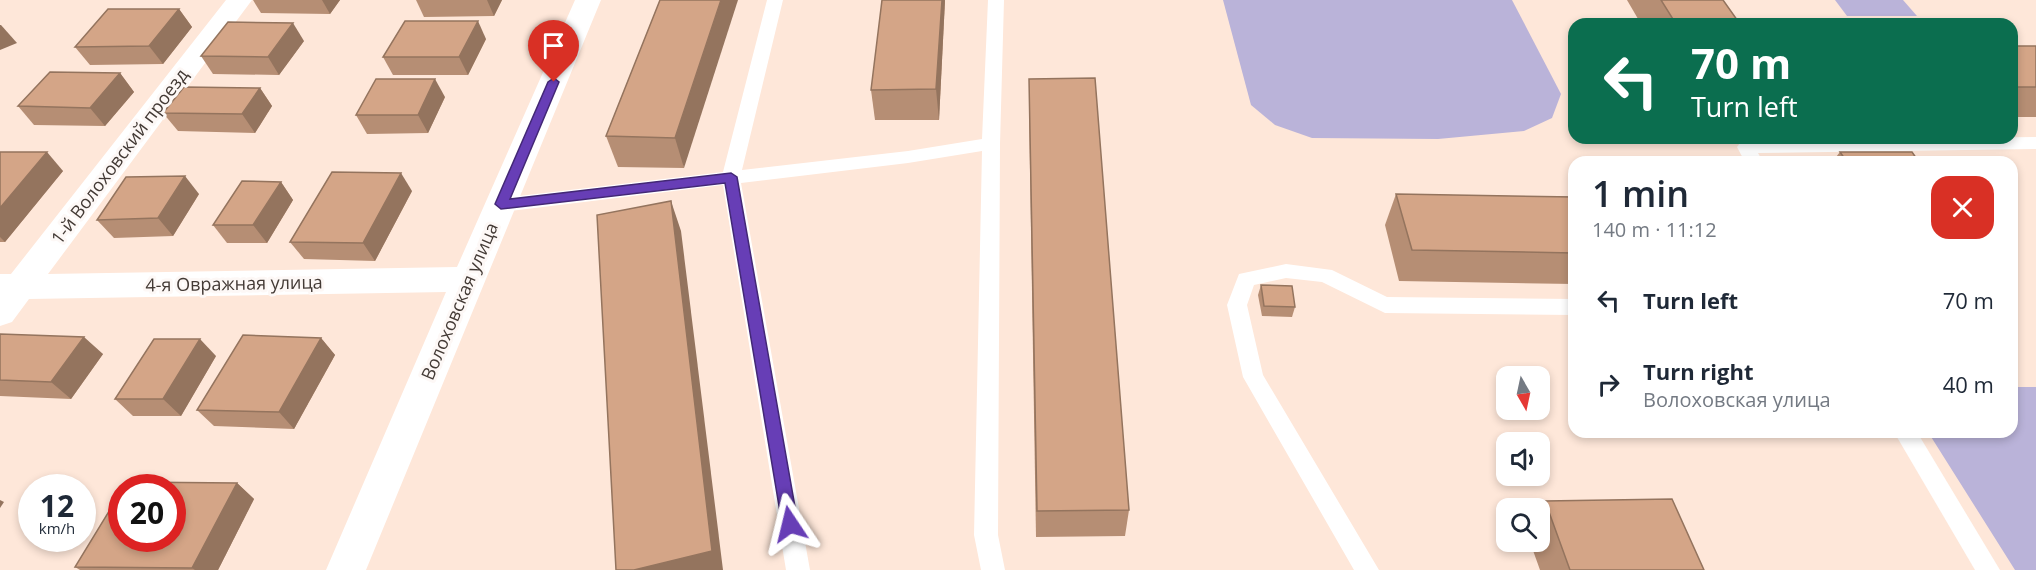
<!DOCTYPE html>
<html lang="en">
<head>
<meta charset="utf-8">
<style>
  :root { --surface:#fff; --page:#f6f6f7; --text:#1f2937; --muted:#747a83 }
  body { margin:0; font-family:"Open Sans",sans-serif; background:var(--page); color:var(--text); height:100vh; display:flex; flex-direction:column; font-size:22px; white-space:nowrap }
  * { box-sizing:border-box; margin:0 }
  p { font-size:20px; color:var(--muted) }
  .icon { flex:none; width:33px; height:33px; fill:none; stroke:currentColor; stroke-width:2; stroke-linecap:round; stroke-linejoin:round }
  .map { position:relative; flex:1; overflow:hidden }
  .details { position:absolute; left:1568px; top:156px; width:450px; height:282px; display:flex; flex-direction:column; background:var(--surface); border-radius:18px; box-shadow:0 3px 9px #0003 }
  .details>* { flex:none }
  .guide { position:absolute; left:1568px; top:18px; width:450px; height:126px; border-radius:18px; box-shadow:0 3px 9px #0003; background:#0b6e4f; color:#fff; overflow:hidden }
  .needle { width:39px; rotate:171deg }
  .tools { position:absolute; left:1496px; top:366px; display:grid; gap:12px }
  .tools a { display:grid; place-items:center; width:54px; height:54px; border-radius:12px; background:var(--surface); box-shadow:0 3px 9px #0003; font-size:30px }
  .speed { position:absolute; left:18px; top:474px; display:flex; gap:12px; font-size:30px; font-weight:700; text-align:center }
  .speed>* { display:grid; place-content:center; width:78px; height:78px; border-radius:50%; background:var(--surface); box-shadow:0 3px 9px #0003; line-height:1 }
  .speed small { font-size:15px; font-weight:400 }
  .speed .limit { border:9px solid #d22; background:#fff; color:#111 }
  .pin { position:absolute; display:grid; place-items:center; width:51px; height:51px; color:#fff; margin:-62px -26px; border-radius:50% 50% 50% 0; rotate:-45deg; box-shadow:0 0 6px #0007 }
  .pin .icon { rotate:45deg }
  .me { position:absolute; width:66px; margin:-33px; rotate:350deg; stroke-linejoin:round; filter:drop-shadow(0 0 4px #0008) }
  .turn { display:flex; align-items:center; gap:21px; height:126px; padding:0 24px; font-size:27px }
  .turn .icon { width:78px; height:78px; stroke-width:2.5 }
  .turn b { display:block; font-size:42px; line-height:51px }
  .round { display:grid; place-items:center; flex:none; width:63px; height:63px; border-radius:18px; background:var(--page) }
  .headline { display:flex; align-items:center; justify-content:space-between; height:102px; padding:0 24px }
  h1 { font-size:36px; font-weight:600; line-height:45px }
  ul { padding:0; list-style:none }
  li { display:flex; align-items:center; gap:18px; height:84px; padding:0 24px }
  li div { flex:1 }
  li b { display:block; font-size:22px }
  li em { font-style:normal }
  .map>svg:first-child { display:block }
  .green { fill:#bab3d9 }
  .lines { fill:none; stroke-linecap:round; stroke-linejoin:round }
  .service { fill:#fff; fill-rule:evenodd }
  .minor { fill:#fff; fill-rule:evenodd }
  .wall { fill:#b68e74 }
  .shaded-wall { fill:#94745e }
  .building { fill:#d4a587; stroke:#94745e; stroke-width:1.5 }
  .route { fill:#673eb6; stroke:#432876; stroke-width:1.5 }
  .labels { text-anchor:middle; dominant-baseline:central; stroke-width:6; stroke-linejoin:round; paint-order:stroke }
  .street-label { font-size:18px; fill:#433a35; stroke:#fdf8f6 }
</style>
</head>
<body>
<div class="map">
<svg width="2036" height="570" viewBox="0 0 2036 570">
  <rect width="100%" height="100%" fill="#fee7d9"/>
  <g class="green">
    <path d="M 1223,0 L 1512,0 L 1561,94 L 1552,118 L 1524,131 L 1438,139 L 1312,138 L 1275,125 L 1251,105 Z"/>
    <path d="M 1835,0 L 1903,0 L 1917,16 L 1847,16 Z"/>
    <path d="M 2012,387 L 2036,387 L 2036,570 L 2015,570 L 1928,432 L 2012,432 Z"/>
  </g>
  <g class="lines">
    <g class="service">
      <path d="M 767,0 L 783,0 L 742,170 L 908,151 L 982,139 L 988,0 L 1004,0 L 1000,144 L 998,535 L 1005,570 L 981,570 L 974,535 L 982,151 L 908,163 L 741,183 L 810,570 L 786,570 L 723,185 L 501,212 L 495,210 L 492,205 L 495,200 L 501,198 L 723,172 Z"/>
      <path d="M 2036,137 L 2036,149 L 1758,153 L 1763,162 L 1745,162 L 1737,147 L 1740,143 L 1746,141 Z"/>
      <path d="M 1286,264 L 1332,270 L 1387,297 L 1574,299 L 1574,315 L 1385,313 L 1322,282 L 1286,278 L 1254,285 L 1247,305 L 1263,375 L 1379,570 L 1354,570 L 1243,377 L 1227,305 L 1239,274 Z"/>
      <path d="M 1894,432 L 1917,432 L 2000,570 L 1975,570 Z"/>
    </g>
    <path class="minor" d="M 226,0 L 252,0 L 48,274 L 457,267 L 575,0 L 601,0 L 366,570 L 326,570 L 446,292 L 29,299 L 12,322 L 0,326 L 0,274 L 11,274 Z"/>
  </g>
  <g class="wall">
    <path d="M 253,0 L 340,0 L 330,14 L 261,13 Z"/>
    <path d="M 416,0 L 502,0 L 494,16 L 424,17 Z"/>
    <path d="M 660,0 L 684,168 L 618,167 L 606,136 Z"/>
    <path d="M 945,0 L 939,120 L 875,120 L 871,90 Z"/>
    <path d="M 1627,0 L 1723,0 L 1740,24 L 1641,24 Z"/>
    <path d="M 179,9 L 192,27 L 163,64 L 90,65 L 75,47 Z"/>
    <path d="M 486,39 L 468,75 L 393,75 L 383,57 Z"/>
    <path d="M 304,41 L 279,75 L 213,74 L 201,56 Z"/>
    <rect x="2012" y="46" width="24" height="71"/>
    <path d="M 120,73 L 134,92 L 105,126 L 34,125 L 18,106 Z"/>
    <path d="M 1029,79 L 1129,510 L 1125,536 L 1036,537 L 1029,109 Z"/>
    <path d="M 260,88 L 272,106 L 255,133 L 178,131 L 163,113 Z"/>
    <path d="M 445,97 L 428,133 L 367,134 L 356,115 Z"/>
    <path d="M 0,152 L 63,171 L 5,242 L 0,242 Z"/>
    <path d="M 1840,152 L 1919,162 L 1832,162 Z"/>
    <path d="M 281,182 L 293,200 L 267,243 L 227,243 L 213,225 Z"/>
    <path d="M 412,191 L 375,261 L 304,259 L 290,242 Z"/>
    <path d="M 199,194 L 173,236 L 114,238 L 97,220 Z"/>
    <path d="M 1396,194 L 1574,197 L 1574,284 L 1399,281 L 1385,225 Z"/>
    <path d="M 1261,285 L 1295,307 L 1292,317 L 1262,316 L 1258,295 Z"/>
    <path d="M 0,334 L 103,354 L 71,399 L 0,396 Z"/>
    <path d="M 321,338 L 335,355 L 294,429 L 214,426 L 197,410 Z"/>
    <path d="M 216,356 L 181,416 L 133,416 L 115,399 Z"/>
    <path d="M 237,483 L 254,499 L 218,570 L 80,570 L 75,567 Z"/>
    <path d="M 1545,501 L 1704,570 L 1540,570 L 1530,542 L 1539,542 L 1539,510 Z"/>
  </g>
  <g class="shaded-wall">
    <path d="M 322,0 L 340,0 L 330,14 Z"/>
    <path d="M 487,0 L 502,0 L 494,16 Z"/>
    <path d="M 721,0 L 738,0 L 684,168 L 675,138 Z"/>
    <path d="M 942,0 L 945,0 L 939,120 L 936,89 Z"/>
    <path d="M 179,9 L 192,27 L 163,64 L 149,46 Z"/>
    <path d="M 478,21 L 486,39 L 468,75 L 459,57 Z"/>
    <path d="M 293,23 L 304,41 L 279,75 L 268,57 Z"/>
    <path d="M 0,25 L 1,25 L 17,43 L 0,50 Z"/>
    <path d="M 120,73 L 134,92 L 105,126 L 90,108 Z"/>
    <path d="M 435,79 L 445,97 L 428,133 L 418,115 Z"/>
    <path d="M 260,88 L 272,106 L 255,133 L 242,114 Z"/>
    <path d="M 47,152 L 63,171 L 5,242 L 0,237 L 0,208 Z"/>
    <path d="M 401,173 L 412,191 L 375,261 L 363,243 Z"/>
    <path d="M 185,176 L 199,194 L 173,236 L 158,218 Z"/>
    <path d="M 281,182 L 293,200 L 267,243 L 253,225 Z"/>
    <path d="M 671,201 L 681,231 L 723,570 L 634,570 Z"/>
    <path d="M 84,337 L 103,354 L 71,399 L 51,382 Z"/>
    <path d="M 321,338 L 335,355 L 294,429 L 279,412 Z"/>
    <path d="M 200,339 L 216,356 L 181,416 L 163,399 Z"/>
    <path d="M 237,483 L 254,499 L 218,570 L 195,570 L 192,568 Z"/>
    <path d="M 0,500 L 4,502 L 0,508 Z"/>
  </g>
  <g class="building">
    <path d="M 660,0 L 721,0 L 675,138 L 606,136 Z"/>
    <path d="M 882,0 L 942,0 L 936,89 L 871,90 Z"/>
    <path d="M 1661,0 L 1723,0 L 1740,24 L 1676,24 Z"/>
    <path d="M 108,9 L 179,9 L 149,46 L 75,47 Z"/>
    <path d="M 405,21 L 478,21 L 459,57 L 383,57 Z"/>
    <path d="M 228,22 L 293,23 L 268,57 L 201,56 Z"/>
    <rect x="2012" y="46" width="24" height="41"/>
    <path d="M 50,72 L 120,73 L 90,108 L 18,106 Z"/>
    <path d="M 1095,78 L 1129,510 L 1037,511 L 1029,79 Z"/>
    <path d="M 376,79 L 435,79 L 418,115 L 356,115 Z"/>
    <path d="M 184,87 L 260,88 L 242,114 L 163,113 Z"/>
    <path d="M 0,152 L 47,152 L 0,208 Z"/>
    <path d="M 1840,152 L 1912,152 L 1919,162 L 1847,162 Z"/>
    <path d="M 332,172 L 401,173 L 363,243 L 290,242 Z"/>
    <path d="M 185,176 L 158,218 L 97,220 L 126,177 Z"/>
    <path d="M 242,181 L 281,182 L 253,225 L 213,225 Z"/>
    <path d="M 1396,194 L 1574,197 L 1574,253 L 1412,250 Z"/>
    <path d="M 671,201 L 712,551 L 634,570 L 616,570 L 597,215 Z"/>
    <path d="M 1261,285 L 1292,286 L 1295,307 L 1264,306 Z"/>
    <path d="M 0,334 L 84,337 L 51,382 L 0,380 Z"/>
    <path d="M 243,335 L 321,338 L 279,412 L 197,410 Z"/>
    <path d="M 154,339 L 200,339 L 163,399 L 115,399 Z"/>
    <path d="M 126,482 L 237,483 L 192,568 L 75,567 L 122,490 L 122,538 L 172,538 L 172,488 L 123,488 Z"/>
    <path d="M 1672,499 L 1704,570 L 1570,570 L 1545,501 Z"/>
  </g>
  <path class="route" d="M 554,78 L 559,82 L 510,199 L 731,173 L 737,177 L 798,524 L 796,529 L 790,531 L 784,529 L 782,524 L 725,183 L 501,209 L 495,204 L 548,82 Z"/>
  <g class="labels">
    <g class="street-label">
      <text transform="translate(119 156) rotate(-53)">1-й Волоховский проезд</text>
      <text transform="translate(234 283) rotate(-1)">4-я Овражная улица</text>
      <text transform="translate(459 301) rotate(-67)">Волоховская улица</text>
    </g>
  </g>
</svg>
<div class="tools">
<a><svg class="needle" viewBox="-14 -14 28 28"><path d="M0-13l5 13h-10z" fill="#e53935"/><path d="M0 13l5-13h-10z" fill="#747a83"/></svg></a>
<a><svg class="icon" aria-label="sound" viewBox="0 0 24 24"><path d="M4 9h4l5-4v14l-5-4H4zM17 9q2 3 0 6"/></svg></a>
<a><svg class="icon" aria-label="search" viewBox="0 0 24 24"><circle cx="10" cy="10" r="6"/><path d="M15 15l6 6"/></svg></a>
</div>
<div class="speed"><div>12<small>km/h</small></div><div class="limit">20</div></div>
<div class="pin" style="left:554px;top:82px;background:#d93025"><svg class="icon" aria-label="arrive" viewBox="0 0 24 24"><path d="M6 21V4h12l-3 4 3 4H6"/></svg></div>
<svg class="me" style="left:790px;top:524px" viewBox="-20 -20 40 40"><path d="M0-17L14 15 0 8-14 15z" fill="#673eb6" stroke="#fff" stroke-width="4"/></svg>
<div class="guide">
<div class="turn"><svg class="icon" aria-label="left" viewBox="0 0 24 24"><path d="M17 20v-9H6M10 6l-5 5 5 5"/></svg><div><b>70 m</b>Turn left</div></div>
</div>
<section class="details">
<div class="headline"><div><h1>1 min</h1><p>140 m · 11:12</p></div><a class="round" style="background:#d93025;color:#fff"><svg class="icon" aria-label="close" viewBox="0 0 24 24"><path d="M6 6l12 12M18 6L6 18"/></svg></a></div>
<ul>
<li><svg class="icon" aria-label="left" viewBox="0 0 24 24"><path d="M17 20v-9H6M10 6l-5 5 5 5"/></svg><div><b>Turn left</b></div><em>70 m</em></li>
<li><svg class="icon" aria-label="right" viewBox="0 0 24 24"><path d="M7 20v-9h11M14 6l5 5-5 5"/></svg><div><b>Turn right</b><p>Волоховская улица</p></div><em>40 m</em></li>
</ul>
</section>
</div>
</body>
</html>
